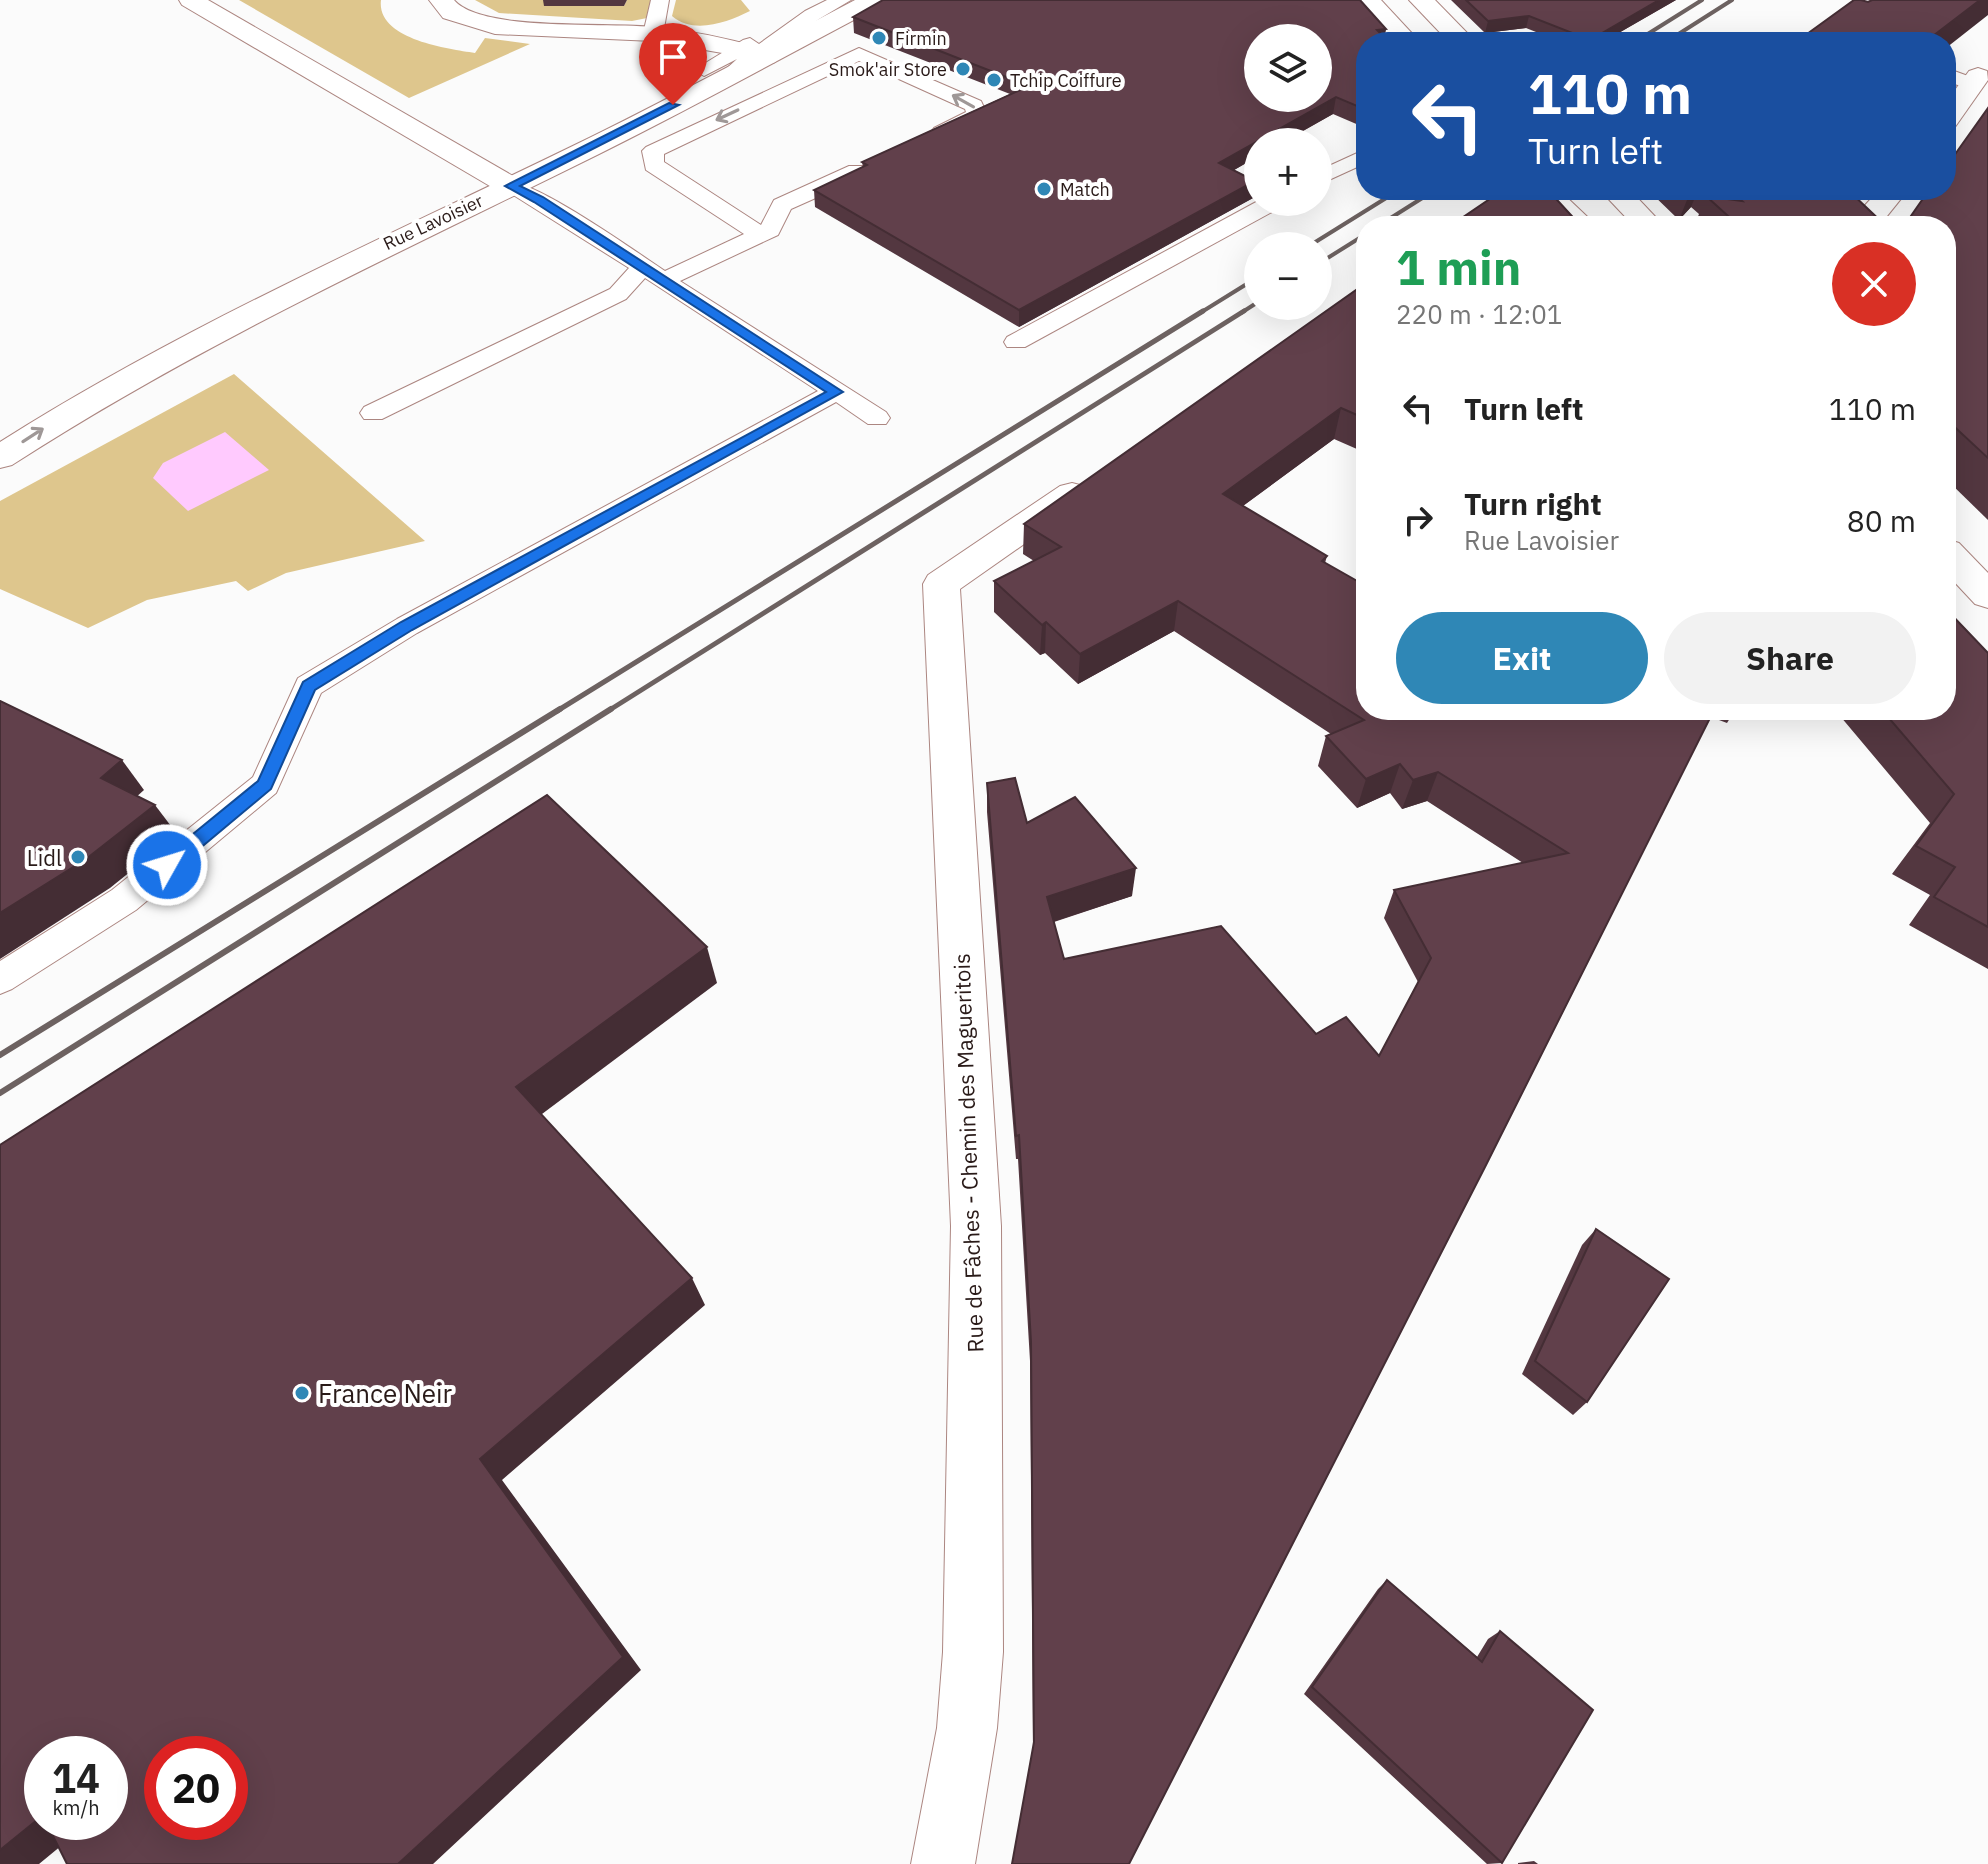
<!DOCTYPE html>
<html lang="en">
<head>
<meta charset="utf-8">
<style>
  :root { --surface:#fff; --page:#f2f2f2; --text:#222; --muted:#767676; --accent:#2f87b6 }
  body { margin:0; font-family:"IBM Plex Sans",sans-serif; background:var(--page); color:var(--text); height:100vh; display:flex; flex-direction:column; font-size:30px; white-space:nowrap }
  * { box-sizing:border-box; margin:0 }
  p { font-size:26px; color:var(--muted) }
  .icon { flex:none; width:44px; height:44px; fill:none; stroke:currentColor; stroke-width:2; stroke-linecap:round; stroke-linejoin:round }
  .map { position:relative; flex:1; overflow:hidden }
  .panel { position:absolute; left:1356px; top:216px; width:600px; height:504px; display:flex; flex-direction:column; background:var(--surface); border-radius:32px; box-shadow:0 8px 32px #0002 }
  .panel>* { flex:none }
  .banner { position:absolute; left:1356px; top:32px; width:600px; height:168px; border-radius:32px; box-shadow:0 8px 32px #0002; background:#1a4fa0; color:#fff; overflow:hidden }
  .fabs { position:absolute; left:1244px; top:24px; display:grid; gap:16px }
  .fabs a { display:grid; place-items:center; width:88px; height:88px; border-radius:50%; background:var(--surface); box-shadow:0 8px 32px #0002; font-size:40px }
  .speed { position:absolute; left:24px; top:1736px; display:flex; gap:16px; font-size:40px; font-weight:700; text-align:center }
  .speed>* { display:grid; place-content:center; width:104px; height:104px; border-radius:50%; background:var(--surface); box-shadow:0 8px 32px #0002; line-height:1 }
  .speed small { font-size:20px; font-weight:400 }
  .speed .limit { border:12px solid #d22; background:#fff; color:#111 }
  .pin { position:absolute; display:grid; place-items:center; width:68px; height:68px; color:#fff; margin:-82px -34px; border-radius:50% 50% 50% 0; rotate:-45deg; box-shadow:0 0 8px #0007 }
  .pin .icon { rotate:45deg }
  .me { position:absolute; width:88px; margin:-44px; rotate:51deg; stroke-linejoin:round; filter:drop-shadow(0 0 6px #0008) }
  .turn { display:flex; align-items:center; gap:28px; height:168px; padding:0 40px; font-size:36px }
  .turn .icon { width:104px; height:104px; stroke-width:2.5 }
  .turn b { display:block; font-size:56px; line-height:68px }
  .round { display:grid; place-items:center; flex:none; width:84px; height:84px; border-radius:42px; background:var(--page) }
  .overview { display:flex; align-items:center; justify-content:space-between; height:136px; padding:0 40px }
  h1 { font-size:48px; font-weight:800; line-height:60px; color:#1e9e55 }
  .action { display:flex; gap:16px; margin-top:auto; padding:16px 40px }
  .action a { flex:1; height:92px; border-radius:48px; background:var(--accent); color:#fff; font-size:32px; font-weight:800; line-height:92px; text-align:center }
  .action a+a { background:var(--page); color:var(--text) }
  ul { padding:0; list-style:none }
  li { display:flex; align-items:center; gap:24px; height:112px; padding:0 40px }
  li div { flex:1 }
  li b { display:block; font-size:30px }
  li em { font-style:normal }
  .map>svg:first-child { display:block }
  .green { fill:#dec68d }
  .water { fill:#ffcafe }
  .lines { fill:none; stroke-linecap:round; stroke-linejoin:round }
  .service-casing { stroke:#ac8681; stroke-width:2 }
  .minor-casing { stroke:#ac8681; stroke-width:2 }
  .tertiary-casing { stroke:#ac8681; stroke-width:2 }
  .secondary-casing { stroke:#ac8681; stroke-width:2 }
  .service { fill:#fff; fill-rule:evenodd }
  .minor { fill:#fff; fill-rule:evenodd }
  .tertiary { fill:#fff; fill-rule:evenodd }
  .secondary { fill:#fff; fill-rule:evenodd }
  .rail-far2 { stroke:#6d6261; stroke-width:4 }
  .rail-far1 { stroke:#6d6261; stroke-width:5 }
  .rail { stroke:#6d6261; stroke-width:6 }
  .wall { fill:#533740 }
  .shaded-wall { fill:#442d34 }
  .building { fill:#61404b; stroke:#442d34; stroke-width:2; fill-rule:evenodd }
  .oneway { stroke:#9f9897 }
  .route { fill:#1a73e8; stroke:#114b97; stroke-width:2 }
  .poi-dot { fill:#2f87b6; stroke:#fff; stroke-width:3 }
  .labels { text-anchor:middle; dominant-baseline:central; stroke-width:8; stroke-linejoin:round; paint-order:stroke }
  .far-poi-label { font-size:18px; fill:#291a18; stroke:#fff; text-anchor:start }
  .far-street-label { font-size:18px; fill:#291a18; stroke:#fff }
  .poi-label { font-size:22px; fill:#291a18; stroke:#fff; text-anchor:end }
  .street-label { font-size:22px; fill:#291a18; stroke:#fff }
  .near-poi-label { font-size:26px; fill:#291a18; stroke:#fff; text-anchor:start }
</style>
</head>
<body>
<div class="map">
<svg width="1988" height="1864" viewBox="0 0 1988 1864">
  <rect width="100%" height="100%" fill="#fbfbfb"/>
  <g class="green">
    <path d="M 239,0 L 381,0 C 376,39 447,49 475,53 L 485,38 L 530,44 L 409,98 Z"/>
    <path d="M 475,0 L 568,0 L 567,6 L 624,6 L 627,0 L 653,0 L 647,18 L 632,21 L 499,13 Z"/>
    <path d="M 676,0 L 741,0 L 750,11 C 728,22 694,35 672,16 Z"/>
    <path d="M 234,374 L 425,541 L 286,573 L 248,591 L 236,581 L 147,600 L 88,628 L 0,589 L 0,501 Z"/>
  </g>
  <path class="water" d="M 225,432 L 269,470 L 188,511 L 153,478 L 163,463 Z"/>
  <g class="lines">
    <g class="service-casing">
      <g id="service">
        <path d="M 651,0 L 669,0 L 663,34 L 653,40 L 643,34 Z"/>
        <path d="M 827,0 L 851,0 L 819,19 L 742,74 L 735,76 L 725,70 L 737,59 L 704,76 L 694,70 L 743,40 L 750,38 L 759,44 L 805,11 Z"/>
        <path d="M 859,48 L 981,101 L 987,114 L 948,136 L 934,136 L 931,132 L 934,128 L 966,112 L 965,109 L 859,61 L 664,154 L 664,162 L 761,225 L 774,200 L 849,166 L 865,166 L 868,171 L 865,176 L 791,209 L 778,235 L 680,281 L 886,412 L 890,418 L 886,424 L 868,424 L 836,402 L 417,633 L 321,693 L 276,793 L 136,910 L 12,989 L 0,994 L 0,961 L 112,890 L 253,777 L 298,678 L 397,619 L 818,391 L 645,278 L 626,299 L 382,419 L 364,419 L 360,413 L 364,407 L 610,289 L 629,268 L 499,186 L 502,181 C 529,175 636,252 665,271 L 744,234 L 646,170 L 642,151 L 646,147 Z"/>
        <path d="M 1946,68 L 1979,80 L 1982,84 L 1972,90 L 1946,81 Z"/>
        <path d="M 1366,149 L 1366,163 L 1318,185 L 1318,171 Z"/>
        <path d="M 1258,201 L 1284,202 L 1281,207 L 1025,347 L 1007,347 L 1004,342 L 1007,337 Z"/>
      </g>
    </g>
    <g class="minor-casing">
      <g id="minor">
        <path d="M 429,0 L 454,0 C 481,32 609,22 653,27 C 695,31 735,40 775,52 L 779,57 L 775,62 L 766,65 L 728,54 L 653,41 L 495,34 L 443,18 Z"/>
        <path d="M 1356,0 L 1381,0 L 1420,42 L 1393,42 Z"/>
        <path d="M 1409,0 L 1435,0 L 1476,42 L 1449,42 Z"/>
        <path d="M 1978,68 L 1987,71 L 1988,80 L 1955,127 L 1946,129 L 1946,102 L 1969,71 Z"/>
        <path d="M 1528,190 L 1559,190 L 1597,226 L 1566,226 Z"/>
        <path d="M 1600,190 L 1630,190 L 1664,226 L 1634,226 Z"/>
        <path d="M 1879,190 L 1908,190 L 1879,226 L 1851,226 L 1856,215 Z"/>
        <path d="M 1072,483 L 1084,486 L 1089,494 L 1084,502 L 960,589 L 1001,1226 L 1003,1652 L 997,1728 L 975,1864 L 911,1864 L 937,1728 L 943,1652 L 951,1226 L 923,584 L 928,575 L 1060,486 Z"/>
        <path d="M 1946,539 L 1959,543 L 1988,573 L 1988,608 L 1975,604 L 1946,573 Z"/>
      </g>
    </g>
    <g class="tertiary-casing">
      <path id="tertiary" d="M 179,0 L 208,0 L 520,180 L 524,186 L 520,192 L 510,194 L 500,192 L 182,5 Z"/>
    </g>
    <g class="secondary-casing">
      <path id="secondary" d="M 855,0 L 885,0 L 882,5 C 787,55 694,107 599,154 C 399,253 199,344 12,465 L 0,468 L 0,442 C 185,325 384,238 581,142 C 673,97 763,48 855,0 Z"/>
    </g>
    <use href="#service" class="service"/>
    <use href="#minor" class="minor"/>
    <use href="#tertiary" class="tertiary"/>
    <use href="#secondary" class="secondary"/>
    <g class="rail-far2">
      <path d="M 1635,42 L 1702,0"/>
      <path d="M 1666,42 L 1732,0"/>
      <path d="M 1378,226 L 1435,190"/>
      <path d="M 1309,246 L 1399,190"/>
      <path d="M 1318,264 L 1366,234"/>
      <path d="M 1200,313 L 1258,277"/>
      <path d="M 1241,313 L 1258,302"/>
    </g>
    <g class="rail-far1">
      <path d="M 557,711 L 1203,311"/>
      <path d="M 608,711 L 1244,311"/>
    </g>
    <g class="rail">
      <path d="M 0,1055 L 560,709"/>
      <path d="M 0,1093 L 611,709"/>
    </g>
  </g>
  <g class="wall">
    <path d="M 543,0 L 627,0 L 624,6 L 544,6 Z"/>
    <path d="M 1451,0 L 1676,0 L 1603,42 L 1561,42 L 1526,28 L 1485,33 Z"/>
    <path d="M 853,17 L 1386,29 L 1384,37 L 1366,42 L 1366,123 L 1361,126 L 1333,114 L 1234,170 L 1255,181 L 1253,198 L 1019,327 L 815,207 L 814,190 L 863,167 L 862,162 L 1010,94 L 854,33 Z"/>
    <path d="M 1988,108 L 1988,520 L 1946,479 L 1946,226 Z"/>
    <path d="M 1648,190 L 1848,190 L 1886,226 L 1694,226 L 1699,214 L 1691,207 L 1679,220 Z"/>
    <path d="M 1366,283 L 1366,453 L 1334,439 L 1243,506 L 1327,556 L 1325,563 L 1366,710 L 1735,710 L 1727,723 L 1711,717 L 1033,1749 L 1030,1361 L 1018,1159 L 1016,1159 L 987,812 L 987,783 L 1027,823 L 1132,896 L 1054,922 L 1064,959 L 1316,1034 L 1379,1056 L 1418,982 L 1384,918 L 1394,890 L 1523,863 L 1427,801 L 1402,809 L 1390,793 L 1357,808 L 1318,766 L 1326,736 L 1331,734 L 1174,631 L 1078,684 L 1045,653 L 1040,655 L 994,612 L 994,581 L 1034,561 L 1023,554 L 1024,524 Z"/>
    <path d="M 1988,653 L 1988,969 L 1909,925 L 1930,895 L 1892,874 L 1930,823 L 1835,710 L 1946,710 Z"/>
    <path d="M 1596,1229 L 1587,1402 L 1573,1415 L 1522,1374 L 1582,1245 Z"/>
    <path d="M 1387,1580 L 1477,1657 L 1488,1639 L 1500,1631 L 1502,1863 L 1487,1864 L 1304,1694 L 1378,1589 Z"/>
    <path d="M 1534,1861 L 1538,1864 L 1518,1864 L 1518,1863 Z"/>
  </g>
  <g class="shaded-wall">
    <path d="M 1659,0 L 1676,0 L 1603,42 L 1589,42 L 1590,40 Z"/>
    <path d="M 1980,0 L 1988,0 L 1988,15 L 1946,48 L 1946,42 L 1925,42 Z"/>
    <path d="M 1529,16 L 1526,28 L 1485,33 L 1488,21 Z"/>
    <path d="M 1386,29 L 1383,42 L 1377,30 Z"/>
    <path d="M 1336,97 L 1333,114 L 1283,142 L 1258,142 L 1258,156 L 1217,180 L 1219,163 Z"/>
    <path d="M 1366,108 L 1366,123 L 1361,126 L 1364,109 Z"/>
    <path d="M 1255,181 L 1253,198 L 1019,327 L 1019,310 Z"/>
    <path d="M 1691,190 L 1698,190 L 1691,207 L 1679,220 Z"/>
    <path d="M 1341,408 L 1334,439 L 1218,524 L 1223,494 Z"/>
    <path d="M 1178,601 L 1174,631 L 1078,684 L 1080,654 Z"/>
    <path d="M 1046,622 L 1045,653 L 1040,655 L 1042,625 Z"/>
    <path d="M 122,760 L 144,790 L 124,808 L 101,778 Z"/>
    <path d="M 1400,764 L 1390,793 L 1357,808 L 1366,779 Z"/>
    <path d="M 1438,772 L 1427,801 L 1402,809 L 1413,780 Z"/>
    <path d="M 155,805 L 177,834 L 110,888 L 0,959 L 0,913 Z"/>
    <path d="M 1136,868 L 1132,896 L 1046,924 L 1047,897 Z"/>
    <path d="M 707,947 L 717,983 L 534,1120 L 516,1087 Z"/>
    <path d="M 692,1278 L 705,1305 L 502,1480 L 641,1670 L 433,1864 L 398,1864 L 480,1459 Z"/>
    <path d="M 42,1816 L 42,1822 L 90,1822 L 39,1864 L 0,1864 L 0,1850 Z"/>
  </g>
  <g class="building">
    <path d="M 883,0 L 1360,0 L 1386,29 L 1377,30 L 1389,42 L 1366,42 L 1366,108 L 1364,109 L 1336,97 L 1219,163 L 1255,181 L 1019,310 L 814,190 L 867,165 L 862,162 L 1029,86 L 853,17 ZM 1258,38 L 1318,38 L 1318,98 L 1258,98 Z"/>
    <path d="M 1466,0 L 1659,0 L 1590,40 L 1529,16 L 1488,21 Z"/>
    <path d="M 1854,0 L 1861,0 L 1868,2 L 1872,0 L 1980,0 L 1925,42 L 1796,42 Z"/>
    <path d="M 1988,108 L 1988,458 L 1946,419 L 1946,226 L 1904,226 L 1929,190 L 1946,190 L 1946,167 Z"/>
    <path d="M 1503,190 L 1548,190 L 1581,226 L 1450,226 Z"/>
    <path d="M 1729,190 L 1848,190 L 1886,226 L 1739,226 L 1706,196 L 1742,201 Z"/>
    <path d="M 1366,283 L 1366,419 L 1341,408 L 1223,494 L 1327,556 L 1322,561 L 1366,586 L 1366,710 L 1714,710 L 1485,1167 L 1129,1864 L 1012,1864 L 1034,1742 L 1031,1342 L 1019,1135 L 1016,1136 L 987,783 L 1015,778 L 1027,823 L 1075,797 L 1136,868 L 1047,897 L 1064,959 L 1221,926 L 1316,1034 L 1346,1017 L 1379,1056 L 1431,958 L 1394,890 L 1568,853 L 1438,772 L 1413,780 L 1400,764 L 1366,779 L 1326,736 L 1364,720 L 1178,601 L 1080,654 L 1046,622 L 1042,625 L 994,581 L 1061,547 L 1024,524 Z"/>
    <path d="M 1946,609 L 1988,653 L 1988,927 L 1934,897 L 1955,867 L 1916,846 L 1954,794 L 1882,710 L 1946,710 Z"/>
    <path d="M 0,701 L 122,760 L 101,778 L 155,805 L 86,859 L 0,913 Z"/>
    <path d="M 547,795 L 707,947 L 516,1087 L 692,1278 L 480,1459 L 623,1657 L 398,1864 L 67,1864 L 46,1822 L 110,1822 L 110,1754 L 42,1754 L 42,1816 L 0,1850 L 0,1145 ZM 162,1754 L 230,1754 L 230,1822 L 162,1822 Z"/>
    <path d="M 1596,1229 L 1669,1279 L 1587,1402 L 1535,1361 Z"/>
    <path d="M 1387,1580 L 1482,1662 L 1500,1631 L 1593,1710 L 1502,1863 L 1312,1687 Z"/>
  </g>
  <defs><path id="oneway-shaft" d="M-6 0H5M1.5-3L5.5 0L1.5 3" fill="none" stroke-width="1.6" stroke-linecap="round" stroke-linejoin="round" transform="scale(2)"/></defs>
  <g class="oneway">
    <use href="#oneway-shaft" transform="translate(963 101) rotate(-151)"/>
    <use href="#oneway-shaft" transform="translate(727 115) rotate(155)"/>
    <use href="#oneway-shaft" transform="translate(33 435) rotate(-33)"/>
  </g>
  <path class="route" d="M 669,103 L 679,105 L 520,186 L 543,197 L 843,392 L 412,630 L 315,690 L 271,789 L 174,870 L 161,870 L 159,865 L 161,860 L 258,781 L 303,682 L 401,622 L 826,392 L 534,202 L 505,186 Z"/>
  <g class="poi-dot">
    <circle cx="879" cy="38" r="8"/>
    <circle cx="963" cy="69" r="8"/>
    <circle cx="994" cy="80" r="8"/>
    <circle cx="1044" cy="189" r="8"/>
    <circle cx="78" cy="857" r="8"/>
    <circle cx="302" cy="1393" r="8"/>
  </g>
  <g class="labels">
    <g class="far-poi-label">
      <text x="895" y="38">Firmin</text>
      <text x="947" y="69" text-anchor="end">Smok'air Store</text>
      <text x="1010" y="80">Tchip Coiffure</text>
      <text x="1060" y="189">Match</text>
    </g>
    <g class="far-street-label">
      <text transform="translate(433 222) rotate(-25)">Rue Lavoisier</text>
    </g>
    <g class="poi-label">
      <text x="62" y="857">Lidl</text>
    </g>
    <g class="street-label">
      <text transform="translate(968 1153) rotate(-92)">Rue de Fâches - Chemin des Magueritois</text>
    </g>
    <g class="near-poi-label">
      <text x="318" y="1393">France Neir</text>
    </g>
  </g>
</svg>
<div class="fabs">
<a><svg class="icon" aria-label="layers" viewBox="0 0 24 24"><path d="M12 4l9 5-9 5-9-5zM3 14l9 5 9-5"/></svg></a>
<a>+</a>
<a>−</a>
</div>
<div class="speed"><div>14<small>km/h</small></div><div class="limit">20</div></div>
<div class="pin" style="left:673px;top:105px;background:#d93025"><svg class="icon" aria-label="arrive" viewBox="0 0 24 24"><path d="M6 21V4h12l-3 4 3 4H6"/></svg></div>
<svg class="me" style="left:167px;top:865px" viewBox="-20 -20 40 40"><circle r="17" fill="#1a73e8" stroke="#fff" stroke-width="3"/><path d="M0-11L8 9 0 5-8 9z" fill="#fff"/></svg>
<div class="banner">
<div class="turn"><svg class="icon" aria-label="left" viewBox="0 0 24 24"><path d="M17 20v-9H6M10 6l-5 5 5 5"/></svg><div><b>110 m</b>Turn left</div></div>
</div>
<section class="panel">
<div class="overview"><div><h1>1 min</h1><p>220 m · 12:01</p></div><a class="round" style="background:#d93025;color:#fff"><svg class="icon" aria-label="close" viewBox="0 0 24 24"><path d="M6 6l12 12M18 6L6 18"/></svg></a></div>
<ul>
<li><svg class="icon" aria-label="left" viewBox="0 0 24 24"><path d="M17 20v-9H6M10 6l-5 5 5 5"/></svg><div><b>Turn left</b></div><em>110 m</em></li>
<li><svg class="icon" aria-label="right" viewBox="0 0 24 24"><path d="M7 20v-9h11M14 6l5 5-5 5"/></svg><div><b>Turn right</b><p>Rue Lavoisier</p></div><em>80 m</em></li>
</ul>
<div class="action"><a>Exit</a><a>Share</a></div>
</section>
</div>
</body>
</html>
